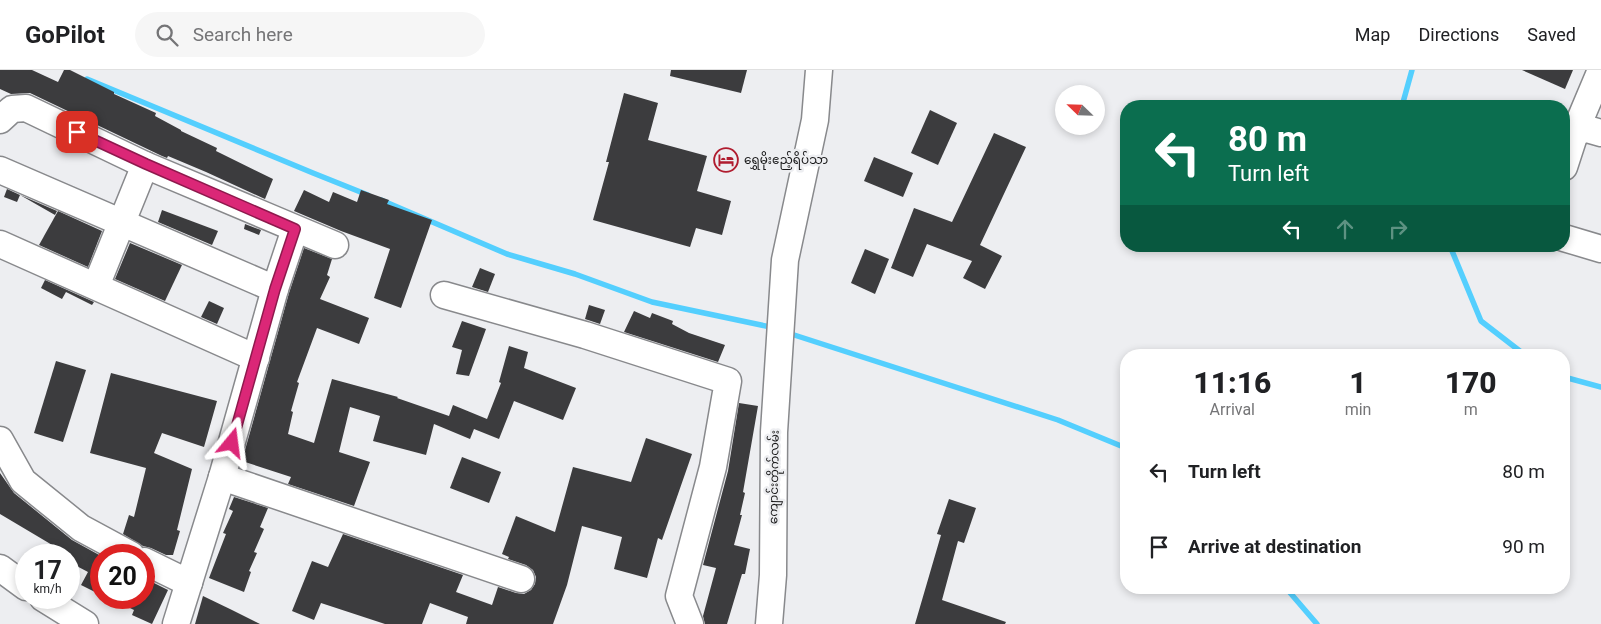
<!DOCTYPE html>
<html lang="en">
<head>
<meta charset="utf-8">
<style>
  :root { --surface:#fff; --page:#f6f6f6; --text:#202124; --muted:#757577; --line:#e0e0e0 }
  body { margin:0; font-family:Roboto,"Noto Sans Myanmar",sans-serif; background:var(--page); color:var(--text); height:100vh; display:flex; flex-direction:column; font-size:19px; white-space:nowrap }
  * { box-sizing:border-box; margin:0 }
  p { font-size:16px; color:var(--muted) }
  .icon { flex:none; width:28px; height:28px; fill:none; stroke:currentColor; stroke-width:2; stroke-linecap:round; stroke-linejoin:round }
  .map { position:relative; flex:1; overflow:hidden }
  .panel { position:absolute; left:1120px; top:279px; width:450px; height:245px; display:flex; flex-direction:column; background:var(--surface); border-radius:20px; box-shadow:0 2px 8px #0003 }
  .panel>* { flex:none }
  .top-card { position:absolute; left:1120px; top:30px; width:450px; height:152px; border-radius:20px; box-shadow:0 2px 8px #0003; background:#0b6e4f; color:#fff; overflow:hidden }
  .needle { width:32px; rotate:293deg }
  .fabs { position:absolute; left:1055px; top:15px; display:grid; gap:10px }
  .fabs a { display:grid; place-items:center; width:50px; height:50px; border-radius:50%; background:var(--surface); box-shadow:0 2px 8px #0003; font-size:25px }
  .speed { position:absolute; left:15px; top:474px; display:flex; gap:10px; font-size:25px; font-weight:700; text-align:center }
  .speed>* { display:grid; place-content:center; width:65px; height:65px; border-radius:50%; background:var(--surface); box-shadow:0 2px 8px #0003; line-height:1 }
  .speed small { font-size:12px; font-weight:400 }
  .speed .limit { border:8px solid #d22; background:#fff; color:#111 }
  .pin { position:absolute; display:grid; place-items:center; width:42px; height:42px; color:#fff; margin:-21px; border-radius:10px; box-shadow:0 2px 8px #0006 }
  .me { position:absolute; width:55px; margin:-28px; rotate:16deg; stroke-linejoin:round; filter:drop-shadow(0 0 4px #0008) }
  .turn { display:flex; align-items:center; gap:18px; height:105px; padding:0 25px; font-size:22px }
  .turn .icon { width:65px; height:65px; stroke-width:2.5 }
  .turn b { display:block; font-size:35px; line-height:42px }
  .lanes { display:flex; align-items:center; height:48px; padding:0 25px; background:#0003; justify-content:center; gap:25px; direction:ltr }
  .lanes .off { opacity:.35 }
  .eta { display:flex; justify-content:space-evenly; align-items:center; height:85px; text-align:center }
  .eta b { font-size:30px; font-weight:800; line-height:35px }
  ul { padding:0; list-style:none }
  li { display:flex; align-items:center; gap:15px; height:75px; padding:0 25px }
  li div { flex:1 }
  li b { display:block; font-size:19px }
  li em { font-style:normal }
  header { display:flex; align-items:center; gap:30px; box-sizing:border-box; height:70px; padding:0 25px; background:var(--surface); border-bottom:1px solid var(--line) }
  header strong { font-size:24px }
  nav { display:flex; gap:28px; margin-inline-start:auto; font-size:18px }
  .search { width:350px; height:45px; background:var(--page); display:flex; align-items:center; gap:12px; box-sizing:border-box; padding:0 18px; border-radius:28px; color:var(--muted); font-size:19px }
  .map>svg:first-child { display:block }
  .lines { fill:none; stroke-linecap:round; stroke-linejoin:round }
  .stream { stroke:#54cffe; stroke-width:5.5 }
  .building { fill:#3c3c3e }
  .minor-casing { stroke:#88898c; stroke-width:29 }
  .minor { stroke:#fff; stroke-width:26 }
  .route-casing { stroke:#8e194d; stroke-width:12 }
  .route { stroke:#db2777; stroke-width:9 }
  .labels { text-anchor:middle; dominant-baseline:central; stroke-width:5; stroke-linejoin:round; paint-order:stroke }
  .poi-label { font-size:12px; fill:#161617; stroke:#edeef1; text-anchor:start }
  .street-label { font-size:12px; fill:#161617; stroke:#edeef1 }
</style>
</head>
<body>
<header>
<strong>GoPilot</strong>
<div class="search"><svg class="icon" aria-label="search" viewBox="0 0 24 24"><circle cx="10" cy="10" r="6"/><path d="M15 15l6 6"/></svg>Search here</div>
<nav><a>Map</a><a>Directions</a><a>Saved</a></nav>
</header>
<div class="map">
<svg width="1601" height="554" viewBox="0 0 1601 554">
  <rect width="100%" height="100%" fill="#edeef1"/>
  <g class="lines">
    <g class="stream">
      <path d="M 87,9 L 313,103 L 368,125"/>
      <path d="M 1402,36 L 1412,0"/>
      <path d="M 381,130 L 507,184 L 575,204 L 652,232 L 775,258"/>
      <path d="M 1450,176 L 1481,251 L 1525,285"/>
      <path d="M 788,263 L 1058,350 L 1126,378"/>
      <path d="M 1564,307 L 1601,317"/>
      <path d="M 1286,518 L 1317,554"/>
    </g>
  </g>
  <g class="building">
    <path d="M 0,0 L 32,0 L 58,12 L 64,0 L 70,0 L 114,22 L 114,24 L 156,43 L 155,46 L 181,60 L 181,61 L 217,78 L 216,81 L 273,109 L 265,129 L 206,102 L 168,86 L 167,88 L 162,86 L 30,23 L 11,24 L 0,19 Z"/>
    <path d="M 671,0 L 747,0 L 741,23 L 670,6 Z"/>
    <path d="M 1522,0 L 1573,0 L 1565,19 Z"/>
    <path d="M 624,23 L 658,33 L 648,70 L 707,86 L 697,121 L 731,131 L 722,165 L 696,158 L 690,177 L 593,150 L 609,92 L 606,92 Z"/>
    <path d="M 930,40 L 957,53 L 938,95 L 911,83 Z"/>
    <path d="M 994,63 L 1026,77 L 980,175 L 1002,186 L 985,219 L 963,208 L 972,191 L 927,174 L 913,207 L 891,198 L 914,138 L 952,152 Z"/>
    <path d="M 874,87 L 913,103 L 903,127 L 864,111 Z"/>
    <path d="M 7,119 L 20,125 L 17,132 L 4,127 Z"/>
    <path d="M 304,120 L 329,132 L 333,122 L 357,132 L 361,120 L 389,130 L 387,134 L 432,150 L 401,238 L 374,228 L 390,179 L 341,161 L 294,141 Z"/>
    <path d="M 20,125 L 57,141 L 55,145 Z"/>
    <path d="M 162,140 L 218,161 L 212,175 L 158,152 Z"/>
    <path d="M 58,141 L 102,161 L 88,197 L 39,175 Z"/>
    <path d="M 245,154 L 261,160 L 259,165 L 244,159 Z"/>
    <path d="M 130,173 L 182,195 L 165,231 L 115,209 Z"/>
    <path d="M 304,178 L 332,189 L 327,205 L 330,207 L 320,229 L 369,248 L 359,274 L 317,258 L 297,312 L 299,313 L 291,341 L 293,342 L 288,364 L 314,373 L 332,309 L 398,327 L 397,328 L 449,346 L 453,335 L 487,349 L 501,313 L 499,312 L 509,276 L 528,282 L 524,298 L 576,318 L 563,350 L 514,331 L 499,369 L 474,359 L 470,369 L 434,354 L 426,385 L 373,371 L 380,346 L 350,337 L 339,382 L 370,392 L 354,436 L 288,414 L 291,407 L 242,391 L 289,223 Z"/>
    <path d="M 865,179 L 889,189 L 875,224 L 851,213 Z"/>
    <path d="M 480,198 L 495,204 L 488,222 L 472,217 Z"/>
    <path d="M 45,210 L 94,232 L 92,235 L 66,222 L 62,229 L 41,218 Z"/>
    <path d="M 209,231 L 224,238 L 217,254 L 201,247 Z"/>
    <path d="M 589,235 L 605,240 L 600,254 L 585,249 Z"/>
    <path d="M 634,241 L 650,248 L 652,243 L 673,251 L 672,254 L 689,263 L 725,275 L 718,292 L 624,262 Z"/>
    <path d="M 462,251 L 486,259 L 469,306 L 456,304 L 462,280 L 452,277 Z"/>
    <path d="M 56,291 L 86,300 L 63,372 L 34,363 Z"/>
    <path d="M 111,303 L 217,331 L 204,377 L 162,363 L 154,383 L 192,399 L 177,460 L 180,461 L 173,485 L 166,485 L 151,478 L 143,476 L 123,464 L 129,445 L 134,447 L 146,398 L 90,383 Z"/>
    <path d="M 739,333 L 758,336 L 743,422 L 745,423 L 740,445 L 742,445 L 734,475 L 750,479 L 745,504 L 742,504 L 727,554 L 705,554 L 703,546 L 716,498 L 703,495 L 728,401 Z"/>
    <path d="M 646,368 L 692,384 L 662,470 L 658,468 L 647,508 L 614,499 L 622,467 L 582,456 L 567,515 L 553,554 L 466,554 L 468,547 L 430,533 L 422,554 L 385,554 L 321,533 L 314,550 L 292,541 L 312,491 L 328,497 L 343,464 L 463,505 L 456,522 L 492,535 L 498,517 L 516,523 L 524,524 L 531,520 L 535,514 L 536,507 L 533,500 L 526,495 L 508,489 L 509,487 L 502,484 L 516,446 L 555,462 L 573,397 L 631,412 Z"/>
    <path d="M 462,387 L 501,402 L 489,433 L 450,418 Z"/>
    <path d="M 0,403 L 14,423 L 72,470 L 101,486 L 101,525 L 81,515 L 88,502 L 69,492 L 69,485 L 0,444 Z"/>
    <path d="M 234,427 L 268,438 L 260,457 L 264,459 L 254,482 L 257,483 L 249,501 L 251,502 L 244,522 L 209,508 L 226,464 L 223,463 L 233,441 L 229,439 Z"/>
    <path d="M 949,429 L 976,438 L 964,473 L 958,471 L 942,530 L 1006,552 L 1005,554 L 915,554 L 941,465 L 937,464 Z"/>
    <path d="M 144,508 L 168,520 L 152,554 L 132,545 L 134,540 L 109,528 L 144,528 Z"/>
    <path d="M 203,526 L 232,540 L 260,554 L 195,554 Z"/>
  </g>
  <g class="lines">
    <g class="minor-casing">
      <g id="minor">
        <path d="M 0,50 L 12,39 L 26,38 L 145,95 L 335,175"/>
        <path d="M 1564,60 L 1575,62 L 1587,59 L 1601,63"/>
        <path d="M 1564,97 L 1577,57 L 1601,0"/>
        <path d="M 0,100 L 275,219"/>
        <path d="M 1564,168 L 1601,179"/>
        <path d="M 0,174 L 256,288"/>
        <path d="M 96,216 L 145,95"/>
        <path d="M 444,225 L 585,265 L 728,311 L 713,397 L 679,526 L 690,554"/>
        <path d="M 0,370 L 23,411 L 81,458 L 131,485"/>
        <path d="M 222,407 L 521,509"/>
        <path d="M 144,491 L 189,513"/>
        <path d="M 0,498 L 26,517"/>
        <path d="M 43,528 L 85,554"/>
        <path d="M 176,554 L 222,407 L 275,219 L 295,159"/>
        <path d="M 769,554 L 773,505 L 774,362 L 785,190 L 815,50 L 819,0"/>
      </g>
    </g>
    <use href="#minor" class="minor"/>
  </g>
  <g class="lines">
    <g class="route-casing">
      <path id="route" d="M 77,62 L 146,94 L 295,159 L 275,219 L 232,373"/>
    </g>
    <use href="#route" class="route"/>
  </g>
  <defs>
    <g id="hotel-ring" transform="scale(1.25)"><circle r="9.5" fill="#edeef1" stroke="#b01c2f" stroke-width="1.5"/><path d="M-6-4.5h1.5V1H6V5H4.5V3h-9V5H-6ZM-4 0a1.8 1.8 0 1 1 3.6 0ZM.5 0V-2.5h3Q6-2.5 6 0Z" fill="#b01c2f"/></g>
  </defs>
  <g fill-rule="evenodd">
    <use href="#hotel-ring" x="726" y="90"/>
  </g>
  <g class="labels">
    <g class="poi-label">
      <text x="744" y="90">ရွှေမိုးဧည့်ရိပ်သာ</text>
    </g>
    <g class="street-label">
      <text transform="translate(774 407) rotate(-89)">ကျောင်းတိုက်လမ်း</text>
    </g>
  </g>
</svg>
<div class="fabs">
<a><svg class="needle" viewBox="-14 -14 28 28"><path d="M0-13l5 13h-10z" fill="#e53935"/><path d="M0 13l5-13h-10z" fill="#757577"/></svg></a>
</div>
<div class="speed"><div>17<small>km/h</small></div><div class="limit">20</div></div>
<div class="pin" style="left:77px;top:62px;background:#d93025"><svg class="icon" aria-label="arrive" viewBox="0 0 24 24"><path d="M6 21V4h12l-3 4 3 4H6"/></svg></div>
<svg class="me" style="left:232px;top:373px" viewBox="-20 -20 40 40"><path d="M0-17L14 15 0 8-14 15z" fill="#db2777" stroke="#fff" stroke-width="4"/></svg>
<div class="top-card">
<div class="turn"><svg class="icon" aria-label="left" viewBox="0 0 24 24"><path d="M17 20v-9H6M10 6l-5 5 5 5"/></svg><div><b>80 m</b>Turn left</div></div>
<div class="lanes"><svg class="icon" aria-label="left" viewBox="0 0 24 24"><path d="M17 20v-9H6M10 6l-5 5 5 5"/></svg><svg class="icon off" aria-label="ahead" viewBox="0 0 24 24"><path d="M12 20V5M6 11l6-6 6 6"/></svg><svg class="icon off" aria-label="right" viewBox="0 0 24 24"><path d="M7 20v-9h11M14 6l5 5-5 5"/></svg></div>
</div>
<section class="panel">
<div class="eta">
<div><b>11:16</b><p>Arrival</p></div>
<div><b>1</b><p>min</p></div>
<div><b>170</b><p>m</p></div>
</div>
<ul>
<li><svg class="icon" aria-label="left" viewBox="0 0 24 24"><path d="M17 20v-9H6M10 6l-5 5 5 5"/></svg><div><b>Turn left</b></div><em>80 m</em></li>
<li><svg class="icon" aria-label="arrive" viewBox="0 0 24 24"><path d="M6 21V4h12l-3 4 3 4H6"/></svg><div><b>Arrive at destination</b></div><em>90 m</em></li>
</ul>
</section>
</div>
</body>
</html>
